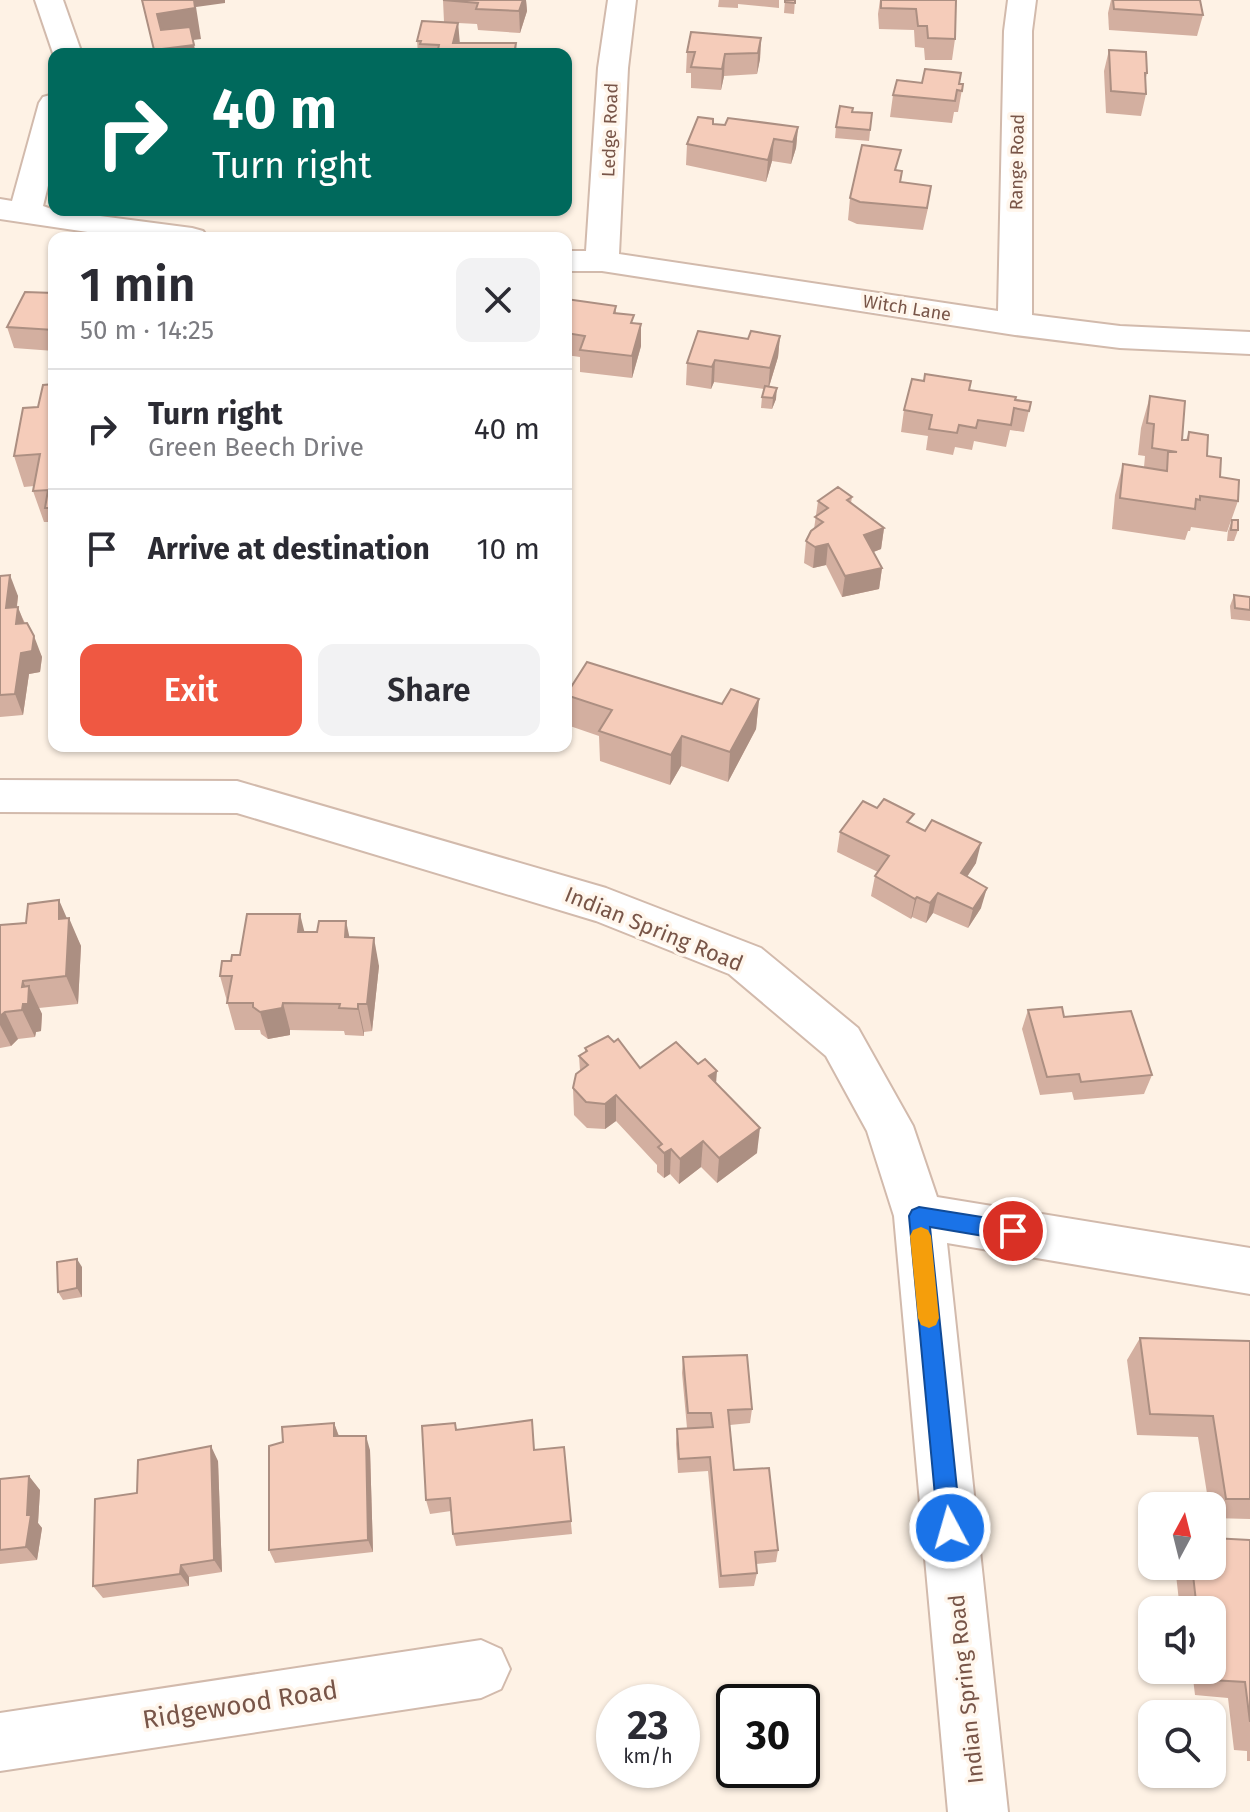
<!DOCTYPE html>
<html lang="en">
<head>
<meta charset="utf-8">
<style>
  :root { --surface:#fff; --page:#f2f2f3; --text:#2b2b33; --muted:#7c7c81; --line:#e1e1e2; --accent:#ef5842 }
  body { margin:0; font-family:"Fira Sans",sans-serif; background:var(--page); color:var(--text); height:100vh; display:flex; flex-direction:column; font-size:30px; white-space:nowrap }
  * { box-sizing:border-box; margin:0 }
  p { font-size:26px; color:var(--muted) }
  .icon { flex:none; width:44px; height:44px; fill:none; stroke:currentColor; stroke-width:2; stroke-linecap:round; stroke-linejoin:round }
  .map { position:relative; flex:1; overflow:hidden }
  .sheet { position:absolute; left:48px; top:232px; width:524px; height:520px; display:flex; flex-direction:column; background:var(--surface); border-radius:16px; box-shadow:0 2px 6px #0004 }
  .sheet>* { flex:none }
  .guide { position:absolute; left:48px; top:48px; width:524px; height:168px; border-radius:16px; box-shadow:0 2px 6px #0004; background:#00695c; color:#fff; overflow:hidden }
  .needle { width:52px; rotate:7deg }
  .fabs { position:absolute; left:1138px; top:1492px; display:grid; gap:16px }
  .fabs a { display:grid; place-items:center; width:88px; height:88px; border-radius:16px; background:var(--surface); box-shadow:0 2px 6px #0004; font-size:40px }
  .speed { position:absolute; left:596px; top:1684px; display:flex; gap:16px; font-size:40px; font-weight:700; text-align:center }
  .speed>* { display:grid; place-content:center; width:104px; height:104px; border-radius:50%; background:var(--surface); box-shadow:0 2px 6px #0004; line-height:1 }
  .speed small { font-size:20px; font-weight:400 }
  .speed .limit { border:4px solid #111; border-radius:12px; background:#fff; color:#111 }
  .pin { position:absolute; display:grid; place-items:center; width:68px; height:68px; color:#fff; margin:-34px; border:4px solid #fff; border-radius:50%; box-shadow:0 2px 8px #0007 }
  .me { position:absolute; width:88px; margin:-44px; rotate:354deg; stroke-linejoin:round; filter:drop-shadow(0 0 6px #0008) }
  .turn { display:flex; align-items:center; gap:28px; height:168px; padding:0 32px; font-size:36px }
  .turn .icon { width:104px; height:104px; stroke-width:2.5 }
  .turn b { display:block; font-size:56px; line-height:68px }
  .round { display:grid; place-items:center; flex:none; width:84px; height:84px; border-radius:16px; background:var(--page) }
  .overview { display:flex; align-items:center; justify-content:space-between; height:136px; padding:0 32px }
  h1 { font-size:48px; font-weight:600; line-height:60px }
  .action { display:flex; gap:16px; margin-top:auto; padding:16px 32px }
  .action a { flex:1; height:92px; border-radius:16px; background:var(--accent); color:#fff; font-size:32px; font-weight:600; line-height:92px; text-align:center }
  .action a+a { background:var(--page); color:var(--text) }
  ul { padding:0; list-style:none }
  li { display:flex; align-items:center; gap:24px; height:120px; padding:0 32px; border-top:2px solid var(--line) }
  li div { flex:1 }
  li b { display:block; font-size:30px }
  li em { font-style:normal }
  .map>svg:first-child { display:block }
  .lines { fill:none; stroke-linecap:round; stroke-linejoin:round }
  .minor-casing { stroke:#d2baac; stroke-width:4 }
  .minor { fill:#fff; fill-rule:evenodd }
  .wall { fill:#d3afa0 }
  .shaded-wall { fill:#ac8f82 }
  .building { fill:#f5ccba; stroke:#ac8f82; stroke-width:2 }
  .route { fill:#1a73e8; stroke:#114b97; stroke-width:2 }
  .slow { fill:#f59e0b }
  .labels { text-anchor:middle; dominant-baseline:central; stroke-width:7; stroke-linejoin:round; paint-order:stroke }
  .far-street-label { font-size:18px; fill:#785548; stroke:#fff6ec }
  .street-label { font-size:22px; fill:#785548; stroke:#fff6ec }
  .near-street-label { font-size:26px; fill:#785548; stroke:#fff6ec }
</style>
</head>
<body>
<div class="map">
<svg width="1250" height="1812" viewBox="0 0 1250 1812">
  <rect width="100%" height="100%" fill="#fef2e5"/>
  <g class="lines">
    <g class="minor-casing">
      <g id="minor">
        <path d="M 35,0 L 63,0 L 82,54 L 54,56 Z"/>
        <path d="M 608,0 L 636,0 L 628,68 L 619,254 L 998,311 L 1004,31 L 1008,0 L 1036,0 L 1032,31 L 1032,315 L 1120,326 L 1250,332 L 1250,354 L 1120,348 L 1015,335 L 602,271 L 566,271 L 566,251 L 586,251 L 598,68 Z"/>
        <path d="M 54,94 L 54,161 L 43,206 L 54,210 L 192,228 L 203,231 L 208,238 L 128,238 L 0,219 L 0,199 L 12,201 L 39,103 L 43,97 Z"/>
        <path d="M 0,780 L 237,781 L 606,888 L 761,948 L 858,1028 L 913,1126 L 937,1197 L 1250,1248 L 1250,1294 L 947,1243 L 1008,1812 L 948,1812 L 894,1216 L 867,1131 L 826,1056 L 729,974 L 596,921 L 237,813 L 0,812 Z"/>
        <path d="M 481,1640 L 501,1649 L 510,1669 L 501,1689 L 481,1698 L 0,1771 L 0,1713 Z"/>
      </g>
    </g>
    <use href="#minor" class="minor"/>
  </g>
  <g class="wall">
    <path d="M 443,0 L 526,0 L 527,11 L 520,33 L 478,30 L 477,24 L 458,23 L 459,43 L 516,43 L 517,54 L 418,54 L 417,41 L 444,22 Z"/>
    <path d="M 719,0 L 779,0 L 779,8 L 738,4 L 738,8 L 718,7 Z"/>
    <path d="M 785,0 L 795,0 L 794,14 L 784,13 Z"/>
    <path d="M 880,0 L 956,0 L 955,39 L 952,60 L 925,60 L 924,48 L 915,47 L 914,30 L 879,29 L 878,14 Z"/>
    <path d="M 1111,0 L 1200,0 L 1203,15 L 1197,36 L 1109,30 L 1108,13 Z"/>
    <path d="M 761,38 L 760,59 L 757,74 L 724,76 L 721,90 L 691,88 L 691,73 L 686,73 L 687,52 Z"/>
    <path d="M 1109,50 L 1147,73 L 1145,82 L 1146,94 L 1141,116 L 1106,113 L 1104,71 Z"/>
    <path d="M 922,83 L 963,84 L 958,112 L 954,112 L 952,123 L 890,117 L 893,95 Z"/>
    <path d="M 852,112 L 872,113 L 869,141 L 835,138 L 836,127 Z"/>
    <path d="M 713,124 L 798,127 L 796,148 L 791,164 L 772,161 L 766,182 L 686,165 L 687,144 Z"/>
    <path d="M 900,182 L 928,208 L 923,230 L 857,224 L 848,220 L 850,198 Z"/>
    <path d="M 54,293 L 54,351 L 14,348 L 7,327 Z"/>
    <path d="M 566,299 L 616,306 L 616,313 L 634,323 L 641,346 L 632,378 L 580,372 L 580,357 L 566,355 Z"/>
    <path d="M 780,336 L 778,357 L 769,387 L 776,399 L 772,409 L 761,408 L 762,397 L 764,389 L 714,382 L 711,389 L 686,385 L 687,363 L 748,339 Z"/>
    <path d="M 54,384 L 54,536 L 49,522 L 44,522 L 33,491 L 34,486 L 24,487 L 14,456 L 38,407 Z"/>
    <path d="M 969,390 L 1031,402 L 1024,432 L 1010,430 L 1006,447 L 974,441 L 972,450 L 955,447 L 953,455 L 926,450 L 928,436 L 901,432 L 904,410 Z"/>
    <path d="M 1150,396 L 1182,440 L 1186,440 L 1189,432 L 1207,456 L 1220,477 L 1238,501 L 1227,532 L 1191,527 L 1190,531 L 1188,531 L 1185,540 L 1112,529 L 1115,495 L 1123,464 L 1144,467 L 1145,456 L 1138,455 L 1141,428 Z"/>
    <path d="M 852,497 L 851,503 L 884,528 L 881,549 L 873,552 L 882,568 L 879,589 L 842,597 L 826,565 L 813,568 L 804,563 L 806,541 L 814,529 L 818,501 Z"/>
    <path d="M 1232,520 L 1238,530 L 1234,541 L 1227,541 L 1228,531 Z"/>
    <path d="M 0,576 L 18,596 L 17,607 L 42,657 L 40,672 L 29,674 L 23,715 L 0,717 Z"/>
    <path d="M 1234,595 L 1250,597 L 1250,621 L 1231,619 L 1230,606 Z"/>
    <path d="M 566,695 L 722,704 L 759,699 L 756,729 L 728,782 L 681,766 L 670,785 L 600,761 L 599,736 L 567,725 Z"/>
    <path d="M 911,824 L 976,863 L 967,877 L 981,908 L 968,928 L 933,913 L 926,923 L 912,917 L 911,919 L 871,896 L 875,876 L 878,872 L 837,852 L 840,832 Z"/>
    <path d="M 67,918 L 81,946 L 78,1004 L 39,1008 L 42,1014 L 41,1031 L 36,1032 L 35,1037 L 18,1039 L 11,1046 L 0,1048 L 0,925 Z"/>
    <path d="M 305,932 L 349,938 L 379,966 L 372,1031 L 364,1032 L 364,1036 L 345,1035 L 344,1031 L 290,1030 L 290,1035 L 268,1039 L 261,1034 L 260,1030 L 235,1030 L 220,976 L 231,961 L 240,955 Z"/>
    <path d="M 1028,1010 L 1064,1017 L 1152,1075 L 1144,1094 L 1074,1100 L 1072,1092 L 1040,1095 L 1022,1029 Z"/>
    <path d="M 585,1048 L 640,1068 L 716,1083 L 757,1153 L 717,1183 L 701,1167 L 679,1184 L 670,1174 L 664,1178 L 657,1172 L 657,1165 L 616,1121 L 605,1129 L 587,1128 L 574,1115 L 573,1088 L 580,1071 L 579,1056 L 585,1052 Z"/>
    <path d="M 82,1267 L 82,1297 L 63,1300 L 58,1292 Z"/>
    <path d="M 1140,1338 L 1250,1341 L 1250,1519 L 1212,1518 L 1212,1506 L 1209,1506 L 1198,1437 L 1137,1435 L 1127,1360 Z"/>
    <path d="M 683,1357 L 752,1409 L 750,1423 L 730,1425 L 734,1470 L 778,1550 L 776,1562 L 756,1564 L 757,1573 L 754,1586 L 719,1588 L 708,1471 L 678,1473 L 676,1444 L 677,1429 L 687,1428 L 682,1373 Z"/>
    <path d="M 334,1423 L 339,1436 L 370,1450 L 373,1552 L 275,1563 L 269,1550 L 283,1442 Z"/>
    <path d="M 455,1423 L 456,1430 L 535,1450 L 564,1447 L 572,1534 L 456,1546 L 453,1534 L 451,1511 L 430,1514 L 426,1500 Z"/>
    <path d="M 218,1461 L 222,1572 L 189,1577 L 189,1586 L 103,1598 L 93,1586 L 137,1493 Z"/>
    <path d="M 0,1479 L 40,1490 L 38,1523 L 42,1528 L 37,1560 L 0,1564 Z"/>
    <path d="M 1250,1540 L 1250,1761 L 1247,1761 L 1247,1751 L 1234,1750 L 1228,1698 L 1195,1695 L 1192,1670 L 1212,1670 L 1212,1610 L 1180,1610 L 1175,1566 L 1212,1566 Z"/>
  </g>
  <g class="shaded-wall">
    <path d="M 191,0 L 225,0 L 225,3 L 196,7 L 201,39 L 163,44 L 157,14 Z"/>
    <path d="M 523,0 L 526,0 L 527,11 L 520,33 L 519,11 Z"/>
    <path d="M 458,23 L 460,44 L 453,43 Z"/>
    <path d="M 761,38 L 760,59 L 757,74 L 758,53 Z"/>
    <path d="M 194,45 L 196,54 L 155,54 L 154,50 Z"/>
    <path d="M 725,54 L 724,76 L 721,90 L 722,69 Z"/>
    <path d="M 798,127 L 796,148 L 791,164 L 793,142 Z"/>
    <path d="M 774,139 L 772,161 L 766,182 L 768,160 Z"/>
    <path d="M 641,324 L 641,346 L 632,378 L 632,356 Z"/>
    <path d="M 780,336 L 778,357 L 768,390 L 770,368 Z"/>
    <path d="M 715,360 L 714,382 L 711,389 L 712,367 Z"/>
    <path d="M 777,388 L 776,399 L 772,409 L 773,398 Z"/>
    <path d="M 884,528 L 881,549 L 861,557 L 864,535 Z"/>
    <path d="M 828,544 L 826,565 L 813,568 L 815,547 Z"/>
    <path d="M 882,568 L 879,589 L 842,597 L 845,576 Z"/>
    <path d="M 10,575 L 18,596 L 14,629 L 6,608 Z"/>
    <path d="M 18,607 L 26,628 L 16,624 Z"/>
    <path d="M 34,636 L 42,657 L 40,672 L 29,674 L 23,715 L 15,694 L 21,653 Z"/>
    <path d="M 759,699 L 756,729 L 728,782 L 730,752 Z"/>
    <path d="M 682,736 L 681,766 L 670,785 L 671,755 Z"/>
    <path d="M 981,843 L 976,863 L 956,893 L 961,873 Z"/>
    <path d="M 987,888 L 981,908 L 968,928 L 973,909 Z"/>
    <path d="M 938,893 L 933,913 L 926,923 L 930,903 Z"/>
    <path d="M 917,897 L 912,917 L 911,919 L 915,899 Z"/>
    <path d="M 59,900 L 69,923 L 69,918 L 81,946 L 78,1004 L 66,976 L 59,919 Z"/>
    <path d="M 300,914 L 307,942 L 298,932 Z"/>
    <path d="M 346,921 L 352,949 L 345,937 Z"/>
    <path d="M 374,938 L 379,966 L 372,1031 L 367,1004 Z"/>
    <path d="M 23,981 L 29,994 L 29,986 L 42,1014 L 41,1031 L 36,1032 L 35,1037 L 22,1010 Z"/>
    <path d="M 283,1003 L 290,1030 L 290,1035 L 268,1039 L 260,1012 Z"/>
    <path d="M 358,1004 L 364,1032 L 364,1036 L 358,1009 Z"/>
    <path d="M 5,1012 L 18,1039 L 11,1046 L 0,1025 L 0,1016 Z"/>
    <path d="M 717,1071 L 715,1097 L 709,1076 Z"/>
    <path d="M 616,1095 L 616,1121 L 605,1129 L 605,1104 Z"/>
    <path d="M 760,1128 L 757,1153 L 717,1183 L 719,1158 Z"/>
    <path d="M 703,1141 L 701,1167 L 679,1184 L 680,1159 Z"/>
    <path d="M 671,1149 L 670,1174 L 664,1178 L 664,1153 Z"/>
    <path d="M 77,1259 L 82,1267 L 82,1297 L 77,1288 Z"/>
    <path d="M 334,1423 L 339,1437 L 334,1436 Z"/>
    <path d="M 366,1436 L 370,1450 L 373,1552 L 368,1540 Z"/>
    <path d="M 211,1446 L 218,1461 L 222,1572 L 214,1560 Z"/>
    <path d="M 29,1476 L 40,1490 L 38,1523 L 42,1528 L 37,1560 L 26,1547 Z"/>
    <path d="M 181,1565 L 189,1577 L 189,1586 L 180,1574 Z"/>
  </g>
  <g class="building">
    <path d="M 142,0 L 194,0 L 195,8 L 157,14 L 161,30 L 190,27 L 194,45 L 154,50 Z"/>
    <path d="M 443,0 L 523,0 L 519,11 L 476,9 L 478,3 Z"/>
    <path d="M 785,0 L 795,0 L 795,3 L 785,2 Z"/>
    <path d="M 881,0 L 956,0 L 955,39 L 928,38 L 927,26 L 918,26 L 916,9 L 881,8 Z"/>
    <path d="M 1113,0 L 1200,0 L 1203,15 L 1114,9 Z"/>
    <path d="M 422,21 L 458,23 L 453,43 L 516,43 L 514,54 L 437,54 L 439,45 L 420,44 L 421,41 L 417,41 Z"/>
    <path d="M 691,32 L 761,38 L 758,53 L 725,54 L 722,69 L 691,67 L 695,52 L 687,52 Z"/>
    <path d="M 1109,50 L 1146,52 L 1147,73 L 1145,73 L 1146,94 L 1111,91 Z"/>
    <path d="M 925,69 L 961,73 L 959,84 L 963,84 L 962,91 L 957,90 L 955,101 L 893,95 L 897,80 L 922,83 Z"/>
    <path d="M 840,106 L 853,108 L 852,112 L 872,113 L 870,130 L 836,127 Z"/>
    <path d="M 698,117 L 713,119 L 713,124 L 725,125 L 728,118 L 798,127 L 793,142 L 774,139 L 768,160 L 687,144 Z"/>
    <path d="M 862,145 L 901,150 L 895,170 L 902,171 L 900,182 L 931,186 L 927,208 L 860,202 L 850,198 Z"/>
    <path d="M 25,292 L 54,293 L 54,330 L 7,327 Z"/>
    <path d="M 566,299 L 616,306 L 614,313 L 634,315 L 631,323 L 641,324 L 632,356 L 580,350 L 585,336 L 566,333 Z"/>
    <path d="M 698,331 L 748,339 L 751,331 L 780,336 L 770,368 L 715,360 L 712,367 L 687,363 Z"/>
    <path d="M 925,374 L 971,381 L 969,390 L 1016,397 L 1015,400 L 1031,402 L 1029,411 L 1014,408 L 1011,425 L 978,420 L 976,428 L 959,425 L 957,433 L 929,429 L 932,415 L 904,410 L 912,379 L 924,381 Z"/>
    <path d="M 54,384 L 54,508 L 45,508 L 48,490 L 33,491 L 40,454 L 14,456 L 23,408 L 38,407 L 43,385 Z"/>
    <path d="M 765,386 L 777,388 L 773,398 L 762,397 Z"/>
    <path d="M 1150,396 L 1185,401 L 1182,440 L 1188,440 L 1189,432 L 1208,435 L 1207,456 L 1221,458 L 1220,477 L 1239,480 L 1238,501 L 1200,496 L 1200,500 L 1196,499 L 1195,509 L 1120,498 L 1123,464 L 1167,471 L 1168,452 L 1177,452 L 1152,448 L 1154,424 L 1147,423 Z"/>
    <path d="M 838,487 L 852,497 L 847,500 L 884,528 L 864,535 L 882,568 L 845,576 L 828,544 L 815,547 L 806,541 L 811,531 L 823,522 L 815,517 L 828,508 L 818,501 Z"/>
    <path d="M 1232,520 L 1238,520 L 1238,530 L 1231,530 Z"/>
    <path d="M 10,575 L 6,608 L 18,607 L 16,624 L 27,623 L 34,636 L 32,651 L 21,653 L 15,694 L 0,695 L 0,576 Z"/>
    <path d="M 1234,595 L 1250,597 L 1250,610 L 1235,608 Z"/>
    <path d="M 587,662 L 722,704 L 731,689 L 759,699 L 730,752 L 682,736 L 671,755 L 599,731 L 612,710 L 566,695 Z"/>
    <path d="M 884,799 L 914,814 L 907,822 L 925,831 L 932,820 L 981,843 L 961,873 L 987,888 L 973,909 L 938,893 L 930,903 L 917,897 L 915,899 L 875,876 L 889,856 L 840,832 L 863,801 L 877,808 Z"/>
    <path d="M 59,900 L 59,919 L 69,918 L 66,976 L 23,981 L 22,987 L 29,986 L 28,1004 L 23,1004 L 22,1010 L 5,1012 L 0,1016 L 0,925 L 26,923 L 28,904 Z"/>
    <path d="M 247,914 L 300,914 L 298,932 L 317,932 L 319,921 L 346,921 L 345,937 L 374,938 L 367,1004 L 358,1004 L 358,1009 L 339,1008 L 340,1004 L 283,1003 L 282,1008 L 260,1012 L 253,1007 L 253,1003 L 227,1003 L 232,976 L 220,976 L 222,961 L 231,961 L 232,955 L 240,955 Z"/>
    <path d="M 1062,1007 L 1064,1017 L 1131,1011 L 1152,1075 L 1081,1082 L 1079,1074 L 1047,1077 L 1028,1010 Z"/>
    <path d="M 608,1036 L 614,1042 L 618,1039 L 640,1068 L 676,1042 L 698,1064 L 705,1059 L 717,1071 L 709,1076 L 760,1128 L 719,1158 L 703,1141 L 680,1159 L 671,1149 L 664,1153 L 658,1147 L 662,1144 L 616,1095 L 605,1104 L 586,1102 L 573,1088 L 576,1074 L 588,1065 L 579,1056 L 587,1051 L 585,1048 Z"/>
    <path d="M 77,1259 L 77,1288 L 58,1292 L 57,1262 Z"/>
    <path d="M 1140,1338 L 1250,1341 L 1250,1499 L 1226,1499 L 1213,1416 L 1150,1414 Z"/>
    <path d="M 747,1355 L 752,1409 L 728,1410 L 734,1470 L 769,1468 L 778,1550 L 755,1552 L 757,1573 L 721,1576 L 710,1457 L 679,1459 L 677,1429 L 713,1427 L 711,1413 L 688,1413 L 683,1357 Z"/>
    <path d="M 532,1420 L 534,1450 L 564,1447 L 571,1521 L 453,1534 L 450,1498 L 426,1500 L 422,1426 L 455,1423 L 456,1430 Z"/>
    <path d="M 334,1423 L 334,1436 L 366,1436 L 368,1540 L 269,1550 L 269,1446 L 283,1442 L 282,1427 Z"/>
    <path d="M 211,1446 L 214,1560 L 181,1565 L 180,1574 L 93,1586 L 95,1499 L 137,1493 L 138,1460 Z"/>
    <path d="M 29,1476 L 27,1515 L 31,1515 L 26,1547 L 0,1550 L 0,1479 Z"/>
    <path d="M 1212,1538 L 1250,1540 L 1250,1722 L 1245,1682 L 1211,1680 L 1210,1670 L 1212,1670 L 1212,1610 L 1197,1610 L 1192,1566 L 1212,1566 Z"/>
  </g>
  <path class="route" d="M 919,1207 L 1013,1222 L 1020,1225 L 1023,1231 L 1020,1238 L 1013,1241 L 930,1227 L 961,1528 L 958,1536 L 950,1539 L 942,1536 L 938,1528 L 909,1216 L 912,1210 Z"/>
  <path class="slow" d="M 921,1227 L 928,1230 L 931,1236 L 939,1318 L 936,1325 L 929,1328 L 921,1325 L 918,1318 L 910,1236 L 913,1230 Z"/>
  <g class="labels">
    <g class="far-street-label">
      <text transform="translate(610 130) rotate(-88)">Ledge Road</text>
      <text transform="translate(1017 162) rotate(-89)">Range Road</text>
      <text transform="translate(907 308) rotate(9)">Witch Lane</text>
    </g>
    <g class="street-label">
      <text transform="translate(654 929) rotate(22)">Indian Spring Road</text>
      <text transform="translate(966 1689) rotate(-96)">Indian Spring Road</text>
    </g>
    <g class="near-street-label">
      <text transform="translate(240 1705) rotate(-9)">Ridgewood Road</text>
    </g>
  </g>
</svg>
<div class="fabs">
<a><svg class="needle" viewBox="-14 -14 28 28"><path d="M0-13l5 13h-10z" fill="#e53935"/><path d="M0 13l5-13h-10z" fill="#7c7c81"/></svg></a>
<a><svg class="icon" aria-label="sound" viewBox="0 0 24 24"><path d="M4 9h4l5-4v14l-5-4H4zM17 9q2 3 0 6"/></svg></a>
<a><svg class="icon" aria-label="search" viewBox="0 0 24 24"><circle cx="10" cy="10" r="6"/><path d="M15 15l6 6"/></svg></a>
</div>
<div class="speed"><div>23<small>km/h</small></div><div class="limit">30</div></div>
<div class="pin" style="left:1013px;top:1231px;background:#d93025"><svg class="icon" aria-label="arrive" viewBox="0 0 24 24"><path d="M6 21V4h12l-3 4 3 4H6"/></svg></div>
<svg class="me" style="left:950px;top:1528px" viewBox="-20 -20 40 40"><circle r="17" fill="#1a73e8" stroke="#fff" stroke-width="3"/><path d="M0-11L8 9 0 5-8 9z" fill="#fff"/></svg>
<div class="guide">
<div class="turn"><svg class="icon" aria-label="right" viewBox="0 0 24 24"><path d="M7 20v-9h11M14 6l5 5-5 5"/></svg><div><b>40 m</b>Turn right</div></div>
</div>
<section class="sheet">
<div class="overview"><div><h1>1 min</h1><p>50 m · 14:25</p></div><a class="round"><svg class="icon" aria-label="close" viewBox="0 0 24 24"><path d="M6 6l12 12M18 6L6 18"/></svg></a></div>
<ul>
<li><svg class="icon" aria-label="right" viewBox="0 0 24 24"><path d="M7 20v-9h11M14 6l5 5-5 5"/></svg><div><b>Turn right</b><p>Green Beech Drive</p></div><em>40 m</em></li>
<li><svg class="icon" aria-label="arrive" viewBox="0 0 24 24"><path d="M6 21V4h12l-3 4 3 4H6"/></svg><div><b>Arrive at destination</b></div><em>10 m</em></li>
</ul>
<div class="action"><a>Exit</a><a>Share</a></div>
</section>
</div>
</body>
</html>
